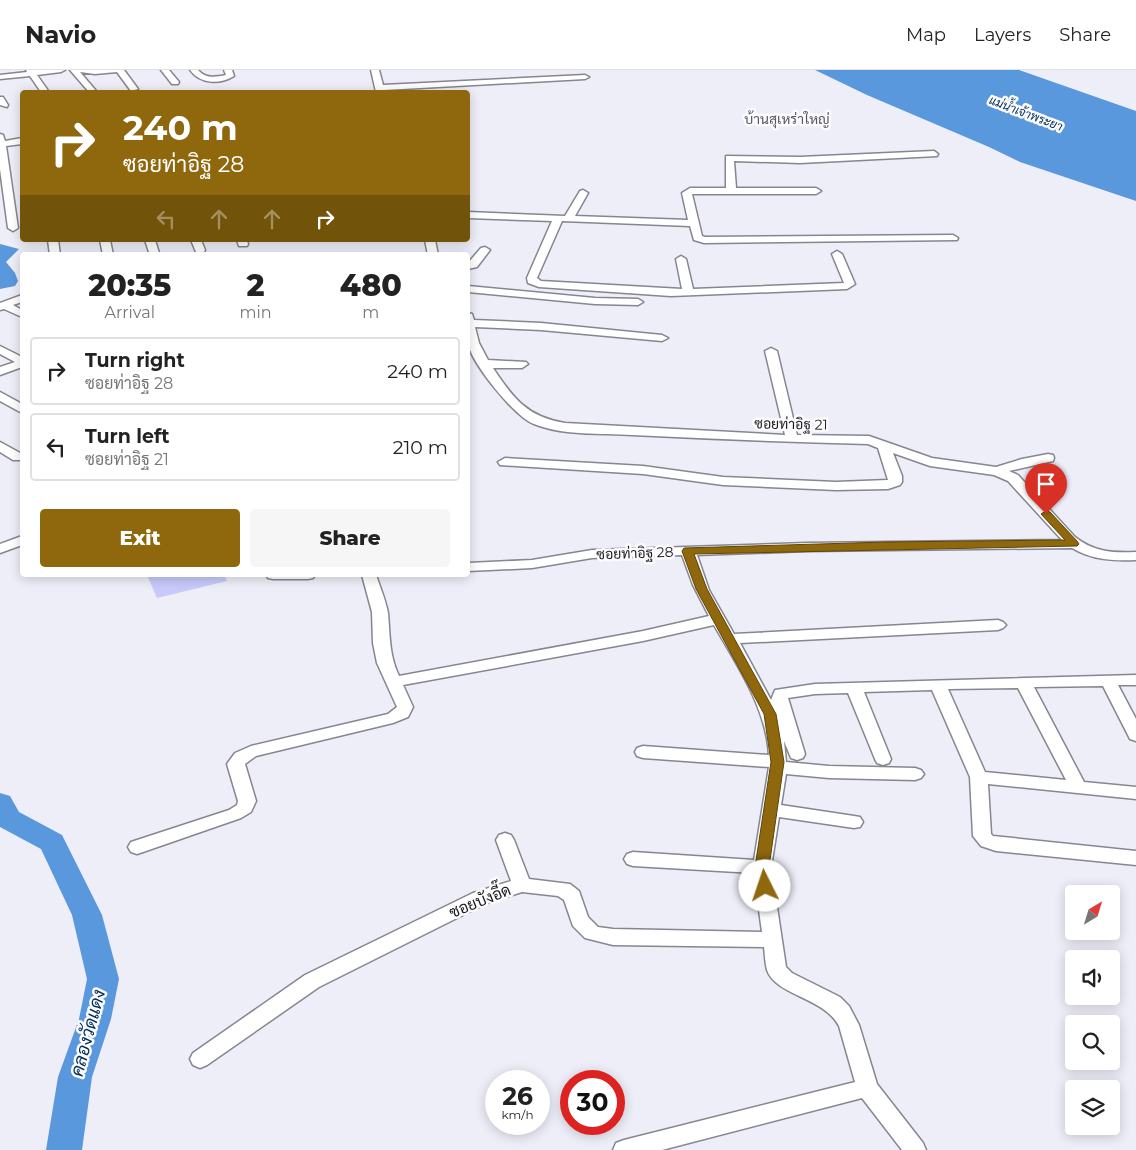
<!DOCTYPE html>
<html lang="en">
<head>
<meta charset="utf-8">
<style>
  :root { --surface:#fff; --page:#f6f6f6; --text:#222; --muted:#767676; --line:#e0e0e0; --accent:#8f680d }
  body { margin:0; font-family:Montserrat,Sarabun,sans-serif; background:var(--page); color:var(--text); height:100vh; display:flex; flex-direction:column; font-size:19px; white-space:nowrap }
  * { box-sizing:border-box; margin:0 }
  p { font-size:16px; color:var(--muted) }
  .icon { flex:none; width:28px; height:28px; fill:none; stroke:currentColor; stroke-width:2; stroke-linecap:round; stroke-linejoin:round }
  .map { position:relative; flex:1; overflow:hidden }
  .panel { position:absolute; left:20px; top:182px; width:450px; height:325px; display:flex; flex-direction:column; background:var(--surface); border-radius:5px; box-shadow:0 2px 12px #0003 }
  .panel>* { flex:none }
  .top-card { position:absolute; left:20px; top:20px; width:450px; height:152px; border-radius:5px; box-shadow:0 2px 12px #0003; background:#8f680d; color:#fff; overflow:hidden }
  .needle { width:32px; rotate:38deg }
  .buttons { position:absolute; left:1065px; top:815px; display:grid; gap:10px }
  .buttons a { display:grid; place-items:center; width:55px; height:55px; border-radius:5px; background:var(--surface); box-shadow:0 2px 12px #0003; font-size:25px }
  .speed { position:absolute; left:485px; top:1000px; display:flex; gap:10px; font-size:25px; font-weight:700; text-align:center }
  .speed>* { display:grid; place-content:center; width:65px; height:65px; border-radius:50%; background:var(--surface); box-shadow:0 2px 12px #0003; line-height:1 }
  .speed small { font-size:12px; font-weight:400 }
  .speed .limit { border:8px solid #d22; background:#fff; color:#111 }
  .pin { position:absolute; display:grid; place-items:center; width:42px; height:42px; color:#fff; margin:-51px -21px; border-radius:50% 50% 50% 0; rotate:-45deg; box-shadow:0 0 5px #0007 }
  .pin .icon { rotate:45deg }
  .me { position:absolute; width:55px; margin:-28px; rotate:356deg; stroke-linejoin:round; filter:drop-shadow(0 0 4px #0008) }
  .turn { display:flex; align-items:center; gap:18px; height:105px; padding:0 20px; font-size:22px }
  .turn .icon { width:65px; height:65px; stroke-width:2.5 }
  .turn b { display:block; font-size:35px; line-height:42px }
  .lanes { display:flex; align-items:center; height:48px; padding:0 20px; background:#0003; justify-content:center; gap:25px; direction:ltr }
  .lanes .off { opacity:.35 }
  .eta { display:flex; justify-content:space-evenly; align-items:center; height:85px; text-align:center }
  .eta b { font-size:30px; font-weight:800; line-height:35px }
  .cta { display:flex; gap:10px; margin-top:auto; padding:10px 20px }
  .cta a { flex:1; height:58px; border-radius:5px; background:var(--accent); color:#fff; font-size:20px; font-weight:800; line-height:58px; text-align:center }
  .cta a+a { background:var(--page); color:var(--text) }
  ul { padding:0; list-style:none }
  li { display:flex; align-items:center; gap:15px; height:68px; margin:0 10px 8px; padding:0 10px; border:2px solid var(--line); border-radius:5px }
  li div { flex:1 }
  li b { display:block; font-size:19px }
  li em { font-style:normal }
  header { display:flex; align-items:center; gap:30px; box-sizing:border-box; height:70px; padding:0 25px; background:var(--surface); border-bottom:1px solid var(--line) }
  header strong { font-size:24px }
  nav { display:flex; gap:28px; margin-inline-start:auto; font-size:18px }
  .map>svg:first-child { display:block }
  .green { fill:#c7cafa }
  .water { fill:#5a98dd }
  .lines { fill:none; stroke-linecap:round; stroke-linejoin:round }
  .river { fill:#5a98dd; fill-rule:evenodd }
  .street-casing { stroke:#85868f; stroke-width:3 }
  .street { fill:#fff; fill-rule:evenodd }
  .route { fill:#8f680d; stroke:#5d4408 }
  .labels { text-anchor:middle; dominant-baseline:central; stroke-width:5; stroke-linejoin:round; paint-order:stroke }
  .far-water-label { font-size:12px; font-style:italic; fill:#002c57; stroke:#fcfcfe }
  .far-quarter-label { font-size:14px; fill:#56575f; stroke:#fcfcfe }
  .street-label { font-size:14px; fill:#1b1b1f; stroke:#fcfcfe }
  .near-street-label { font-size:16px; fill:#1b1b1f; stroke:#fcfcfe }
  .near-water-label { font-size:18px; font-style:italic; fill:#002c57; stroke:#fcfcfe }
</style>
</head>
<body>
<header>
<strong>Navio</strong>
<nav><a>Map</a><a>Layers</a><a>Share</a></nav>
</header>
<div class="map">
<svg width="1136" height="1080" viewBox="0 0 1136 1080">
  <rect width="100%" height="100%" fill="#edeef8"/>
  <path class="green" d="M 147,505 L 224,505 L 227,511 L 157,528 Z"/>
  <g class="water">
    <path d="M 815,0 L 1019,0 L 1136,41 L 1136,131 L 1020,92 L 989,77 L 867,25 Z"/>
    <path d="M 0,174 L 19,179 L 6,192 L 15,203 L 18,211 L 15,216 L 0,219 Z"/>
  </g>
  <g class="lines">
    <path class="river" d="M 0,723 L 10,726 L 19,742 L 62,765 L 102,845 L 119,909 L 111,949 L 92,1007 L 82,1080 L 46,1080 L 58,1007 L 79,949 L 87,909 L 72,845 L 41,779 L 0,757 Z"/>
    <g class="street-casing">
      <g id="street">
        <path d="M 26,0 L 65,0 L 61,2 L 37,5 L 49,22 L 41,22 L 30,6 L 0,9 L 0,5 L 27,2 Z"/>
        <path d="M 70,0 L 124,0 L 138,19 L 131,21 L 117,2 L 95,4 L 80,2 L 97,22 L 89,22 Z"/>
        <path d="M 161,0 L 169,0 L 179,12 L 178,14 L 172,14 Z"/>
        <path d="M 190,0 L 198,0 C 206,9 215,7 226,5 L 224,0 L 232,0 L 234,6 C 220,15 200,14 190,0 Z"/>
        <path d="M 371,0 L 379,0 L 383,15 L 585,5 L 589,7 L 585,9 L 384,20 L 384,22 L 376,22 Z"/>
        <path d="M 0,27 L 3,27 L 8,35 L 7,37 L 0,35 Z"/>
        <path d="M 0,64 L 3,65 L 5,71 L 22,68 L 22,74 L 6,76 L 18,158 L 13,161 L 8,158 L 0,99 Z"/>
        <path d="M 934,81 L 938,84 L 937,86 L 800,93 L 734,91 L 736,118 L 816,118 L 821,121 L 816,124 L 692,124 L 702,166 L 705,167 L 953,165 L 958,168 L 957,170 L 704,173 L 694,170 L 690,156 L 562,151 L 537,208 L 541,211 L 682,219 L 676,189 L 681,186 L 686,189 L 693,219 L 844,213 L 832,184 L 837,181 L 842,184 L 855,214 L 847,219 L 671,226 L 539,217 L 528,213 L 527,208 L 552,151 L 468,148 L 468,142 L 565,146 L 580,121 L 583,120 L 588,123 L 575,146 L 688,150 L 682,123 L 690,118 L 726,118 L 726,86 L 800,87 Z"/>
        <path d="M 48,170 L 58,170 L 60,185 L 50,185 Z"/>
        <path d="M 100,170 L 110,170 L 113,185 L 103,185 Z"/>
        <path d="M 145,170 L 155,170 L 159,183 L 158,185 L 150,185 Z"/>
        <path d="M 191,170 L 201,170 L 205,180 L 204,182 L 196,182 Z"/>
        <path d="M 237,170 L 247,170 L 248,174 L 247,176 L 239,176 Z"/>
        <path d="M 425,170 L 435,170 L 438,185 L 428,185 Z"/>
        <path d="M 485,177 L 490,180 L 477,197 L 468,199 L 468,193 L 481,178 Z"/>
        <path d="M 468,216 L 595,228 L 638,229 L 643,232 L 638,235 L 595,234 L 468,222 Z"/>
        <path d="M 22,225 L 22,232 L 13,235 L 22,240 L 22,247 L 4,239 L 0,240 L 0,233 Z"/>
        <path d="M 468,243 L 472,244 L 474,250 L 541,253 L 662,265 L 668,268 L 662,271 L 541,260 L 475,257 L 479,273 L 488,290 L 526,292 L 528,294 L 522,298 L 493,298 C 513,328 527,347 565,353 L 785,365 L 765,281 L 771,278 L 777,281 L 797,365 L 869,366 L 932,388 L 996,397 L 1022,389 L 1048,384 L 1053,385 L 1054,388 L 1053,391 L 1009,401 L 1018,405 L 1075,467 C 1094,482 1112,483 1136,482 L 1136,490 C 1113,491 1092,490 1072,478 L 807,481 L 697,485 L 709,520 L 734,564 L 998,550 L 1003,552 L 1006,555 L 1003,558 L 998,560 L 740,573 L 771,630 L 775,620 L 815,614 L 1136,605 L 1136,615 L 1118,615 L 1136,649 L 1136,671 L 1130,669 L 1128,665 L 1103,616 L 1034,617 L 1084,712 L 1136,717 L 1136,729 L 988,714 L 991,764 L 993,766 L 1136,781 L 1136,795 L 996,781 L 981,776 L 973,766 L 970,707 L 932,620 L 864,622 L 891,689 L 889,693 L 883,695 L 877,693 L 875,689 L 848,623 L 815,624 L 788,628 L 805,684 L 803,688 L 797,690 L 791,688 L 784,671 L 786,692 L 829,696 L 915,698 L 921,700 L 924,704 L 921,708 L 915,710 L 829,708 L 786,704 L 781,735 L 854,746 L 860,747 L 863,752 L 860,757 L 854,758 L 779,747 L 771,797 L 786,897 L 792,903 L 840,927 L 849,936 L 859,955 L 877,1014 L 923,1073 L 926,1080 L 902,1080 L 862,1028 L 662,1080 L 613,1080 L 616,1073 L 624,1070 L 855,1012 L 839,956 C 824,927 776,926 767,900 C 765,893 765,885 764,877 L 613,875 L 585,868 L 573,856 L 564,830 L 558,826 L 522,822 L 487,833 L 319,917 L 207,995 L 200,998 L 193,995 L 190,989 L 193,983 L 305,905 L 473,823 L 511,811 L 496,770 L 499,765 L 505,763 L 511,765 L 514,770 L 529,809 L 570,814 L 579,821 L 588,847 L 598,857 L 613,859 L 762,862 L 754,803 L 633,796 L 627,794 L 624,789 L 627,784 L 633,782 L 754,790 L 769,697 L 643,688 L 637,686 L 635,682 L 637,678 L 643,676 L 769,685 C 766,637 737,595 714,555 L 643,571 L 403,615 L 413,637 L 408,647 L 393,653 L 256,686 L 245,694 L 256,731 L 251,742 L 241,748 L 143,782 L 137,784 L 131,782 L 128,777 L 131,772 L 229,740 L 237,735 L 238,731 L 227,694 L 235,683 L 251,676 L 388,644 L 397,637 L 377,593 L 373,573 L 372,542 L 362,505 L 376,505 C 380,517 386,531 388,543 C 390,566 389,585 399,606 L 643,561 L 709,546 L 693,515 L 682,485 L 592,488 L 532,498 L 468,501 L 468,493 L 532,490 L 592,480 L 807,473 L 1062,470 L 1008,411 L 994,405 L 930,396 L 893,383 L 902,406 L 902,412 L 900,415 L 888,419 L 836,420 L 723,415 L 643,404 L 500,395 L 498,392 L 505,388 L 643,396 L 723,407 L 836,412 L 888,410 L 878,378 L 868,374 C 789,372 711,369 632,365 C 600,363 564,366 534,354 C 515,347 471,293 468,273 C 466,264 467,251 468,243 ZM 1018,618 L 1066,710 L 985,702 L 948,619 Z"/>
        <path d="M 0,276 L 22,287 L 22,297 L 0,305 L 0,297 L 15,292 L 0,284 Z"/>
        <path d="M 0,322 L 22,334 L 22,343 L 0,331 Z"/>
        <path d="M 0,372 L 22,384 L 22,390 L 13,390 L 0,382 Z"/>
        <path d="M 22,466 L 22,475 L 0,483 L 0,474 Z"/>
        <path d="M 266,505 L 315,505 L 313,508 L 308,509 L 273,509 L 268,508 Z"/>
      </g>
    </g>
    <use href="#street" class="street"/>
  </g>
  <path class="route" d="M 1046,441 L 1050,442 L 1077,471 L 1079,474 L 1077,476 L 694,484 L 707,519 L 776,644 L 784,692 L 769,797 L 772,816 L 770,819 L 765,821 L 760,819 L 755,797 L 771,692 L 764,644 L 696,519 L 682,481 L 684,478 L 886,472 L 1065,470 L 1041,444 Z"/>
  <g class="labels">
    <g class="far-water-label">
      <text transform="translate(1026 43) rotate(21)">แม่น้ำเจ้าพระยา</text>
    </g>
    <g class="far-quarter-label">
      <text x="787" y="49">บ้านสุเหร่าใหญ่</text>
    </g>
    <g class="street-label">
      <text transform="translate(791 354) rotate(1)">ซอยท่าอิฐ 21</text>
      <text transform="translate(635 483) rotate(-2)">ซอยท่าอิฐ 28</text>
    </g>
    <g class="near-street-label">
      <text transform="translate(480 831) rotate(-22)">ซอยบังอี๊ด</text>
    </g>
    <g class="near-water-label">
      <text transform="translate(88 963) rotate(-75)">คลองวัดแดง</text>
    </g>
  </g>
</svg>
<div class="buttons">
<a><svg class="needle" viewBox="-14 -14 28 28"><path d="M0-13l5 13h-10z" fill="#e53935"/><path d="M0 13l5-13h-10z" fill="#767676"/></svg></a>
<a><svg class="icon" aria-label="sound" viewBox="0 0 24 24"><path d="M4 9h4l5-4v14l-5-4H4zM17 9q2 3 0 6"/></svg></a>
<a><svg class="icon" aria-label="search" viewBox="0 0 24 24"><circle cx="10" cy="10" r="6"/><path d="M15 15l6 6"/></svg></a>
<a><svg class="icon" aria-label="layers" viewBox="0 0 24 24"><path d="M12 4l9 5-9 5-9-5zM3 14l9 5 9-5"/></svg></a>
</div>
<div class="speed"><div>26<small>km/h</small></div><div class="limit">30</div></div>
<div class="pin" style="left:1046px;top:444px;background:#d93025"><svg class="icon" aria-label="arrive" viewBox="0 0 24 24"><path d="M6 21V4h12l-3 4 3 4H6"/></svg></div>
<svg class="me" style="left:765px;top:816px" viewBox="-20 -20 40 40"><circle r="19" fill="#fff"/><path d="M0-13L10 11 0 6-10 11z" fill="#8f680d"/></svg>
<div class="top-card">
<div class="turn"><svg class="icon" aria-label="right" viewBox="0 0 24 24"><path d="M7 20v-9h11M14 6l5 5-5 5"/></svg><div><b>240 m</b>ซอยท่าอิฐ 28</div></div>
<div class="lanes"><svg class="icon off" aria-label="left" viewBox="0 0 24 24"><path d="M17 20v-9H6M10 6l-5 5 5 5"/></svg><svg class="icon off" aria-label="ahead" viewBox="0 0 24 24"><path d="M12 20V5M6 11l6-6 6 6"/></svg><svg class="icon off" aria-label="ahead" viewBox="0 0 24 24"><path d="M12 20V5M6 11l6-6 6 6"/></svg><svg class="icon" aria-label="right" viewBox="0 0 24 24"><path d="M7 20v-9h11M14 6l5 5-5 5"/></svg></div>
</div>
<section class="panel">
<div class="eta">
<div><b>20:35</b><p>Arrival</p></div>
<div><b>2</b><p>min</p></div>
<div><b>480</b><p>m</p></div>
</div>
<ul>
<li><svg class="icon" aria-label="right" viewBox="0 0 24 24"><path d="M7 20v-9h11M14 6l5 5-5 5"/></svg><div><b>Turn right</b><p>ซอยท่าอิฐ 28</p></div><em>240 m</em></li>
<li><svg class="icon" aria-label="left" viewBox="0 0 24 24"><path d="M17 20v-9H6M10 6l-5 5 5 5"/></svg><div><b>Turn left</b><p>ซอยท่าอิฐ 21</p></div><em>210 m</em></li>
</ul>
<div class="cta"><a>Exit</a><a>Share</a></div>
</section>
</div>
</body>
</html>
